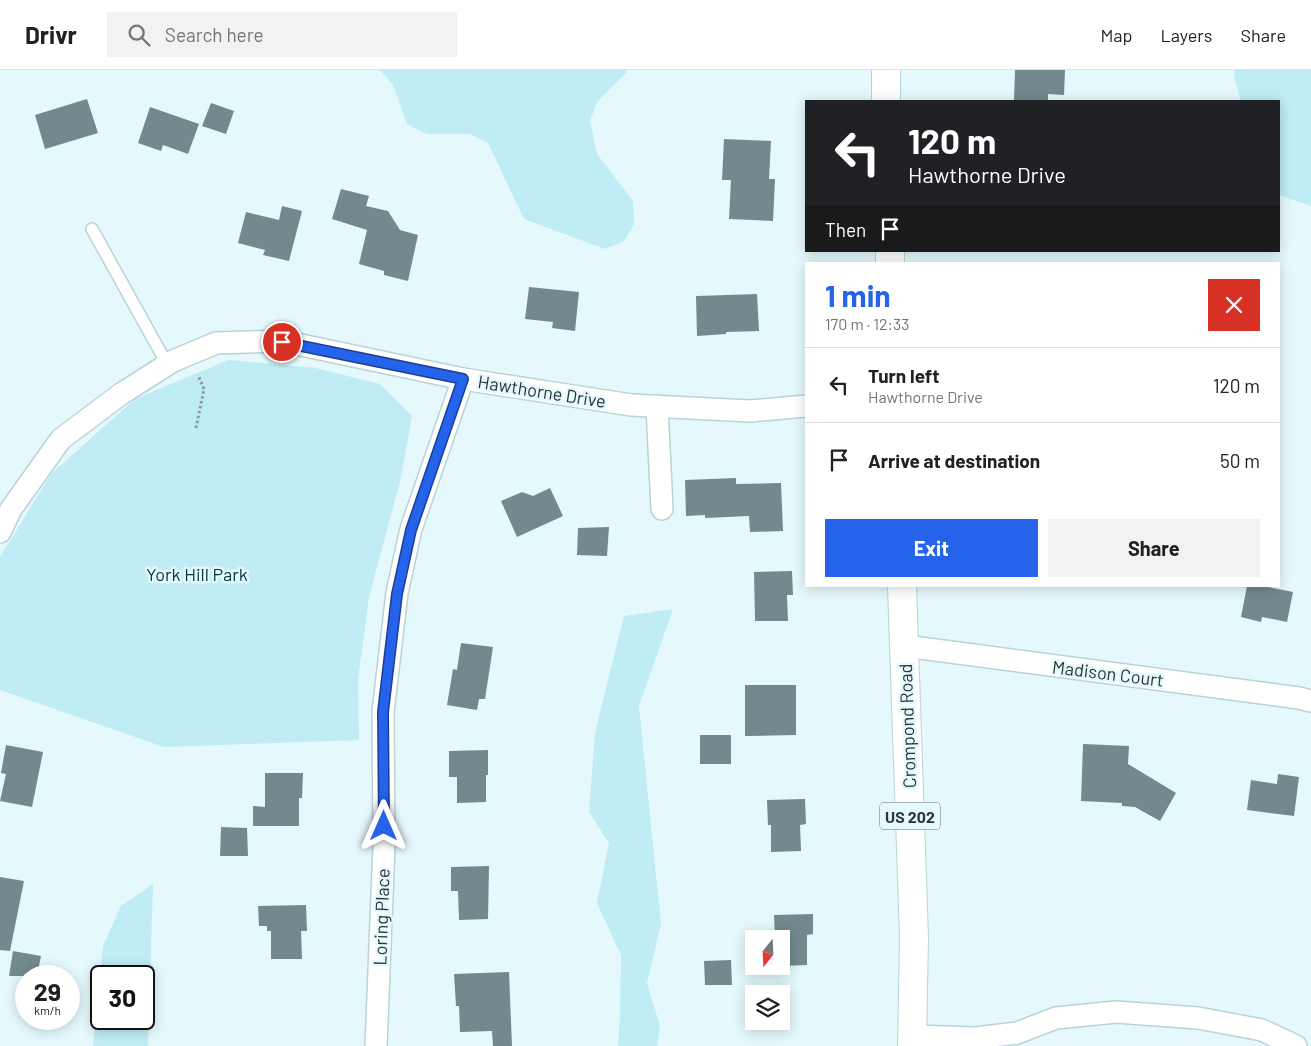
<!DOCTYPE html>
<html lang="en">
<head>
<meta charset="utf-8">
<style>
  :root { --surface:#fff; --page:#f2f2f2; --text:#202124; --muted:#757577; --line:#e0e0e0; --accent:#2563eb }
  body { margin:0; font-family:Barlow,sans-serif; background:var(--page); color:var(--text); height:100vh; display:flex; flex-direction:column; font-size:19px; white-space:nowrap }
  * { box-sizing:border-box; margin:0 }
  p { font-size:16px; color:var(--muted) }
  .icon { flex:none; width:28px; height:28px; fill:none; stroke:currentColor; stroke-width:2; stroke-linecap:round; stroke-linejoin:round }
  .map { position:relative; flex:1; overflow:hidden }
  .drawer { position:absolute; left:805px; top:192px; width:475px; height:325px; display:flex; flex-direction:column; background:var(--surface); border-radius:0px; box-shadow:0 2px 12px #0003 }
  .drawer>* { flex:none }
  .top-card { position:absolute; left:805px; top:30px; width:475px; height:152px; border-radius:0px; box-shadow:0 2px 12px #0003; background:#202124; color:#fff; overflow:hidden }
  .needle { width:32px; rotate:198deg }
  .buttons { position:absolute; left:745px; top:860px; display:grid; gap:10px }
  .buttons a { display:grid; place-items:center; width:45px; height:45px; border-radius:0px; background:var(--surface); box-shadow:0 2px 12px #0003; font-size:25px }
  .speed { position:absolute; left:15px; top:895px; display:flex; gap:10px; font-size:25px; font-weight:700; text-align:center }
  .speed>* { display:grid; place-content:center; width:65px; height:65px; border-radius:50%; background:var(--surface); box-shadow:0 2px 12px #0003; line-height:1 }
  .speed small { font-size:12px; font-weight:400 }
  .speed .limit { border:2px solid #111; border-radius:8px; background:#fff; color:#111 }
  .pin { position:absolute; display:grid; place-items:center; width:42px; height:42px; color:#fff; margin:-21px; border:2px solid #fff; border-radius:50%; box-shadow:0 1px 5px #0007 }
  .me { position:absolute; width:55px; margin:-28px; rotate:0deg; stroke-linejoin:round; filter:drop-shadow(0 0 4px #0008) }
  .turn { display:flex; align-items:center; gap:18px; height:105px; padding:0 20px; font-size:22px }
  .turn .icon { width:65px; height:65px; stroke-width:2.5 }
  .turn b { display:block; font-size:35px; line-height:42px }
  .then { display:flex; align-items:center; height:48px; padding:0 20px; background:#0003; gap:10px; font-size:19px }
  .round { display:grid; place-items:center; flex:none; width:52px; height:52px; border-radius:0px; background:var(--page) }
  .headline { display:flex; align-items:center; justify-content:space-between; height:85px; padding:0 20px }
  h1 { font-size:30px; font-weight:700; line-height:38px; color:var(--accent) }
  .primary-button { display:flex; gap:10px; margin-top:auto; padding:10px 20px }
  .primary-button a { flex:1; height:58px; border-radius:0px; background:var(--accent); color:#fff; font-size:20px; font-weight:700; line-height:58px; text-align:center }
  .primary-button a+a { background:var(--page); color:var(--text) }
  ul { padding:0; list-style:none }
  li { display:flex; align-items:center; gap:15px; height:75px; padding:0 20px; border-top:1px solid var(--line) }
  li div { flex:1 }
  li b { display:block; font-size:19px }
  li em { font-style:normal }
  header { display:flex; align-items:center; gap:30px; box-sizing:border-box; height:70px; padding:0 25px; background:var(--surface); border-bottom:1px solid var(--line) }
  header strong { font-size:24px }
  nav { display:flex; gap:28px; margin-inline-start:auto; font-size:18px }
  .search { width:350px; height:45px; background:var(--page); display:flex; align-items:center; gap:12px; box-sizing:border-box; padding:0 18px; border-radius:0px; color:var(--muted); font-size:19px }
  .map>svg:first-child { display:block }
  .green { fill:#bfecf5; fill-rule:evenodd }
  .building { fill:#72898e }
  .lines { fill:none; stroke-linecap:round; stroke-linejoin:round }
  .service-casing { stroke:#bad3d7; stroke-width:14 }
  .minor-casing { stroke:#bad3d7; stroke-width:24 }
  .trunk-casing { stroke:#bad3d7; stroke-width:30 }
  .path { stroke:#8b9a9d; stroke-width:3; stroke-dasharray:2.5 2.5; stroke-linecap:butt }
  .service { stroke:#fff; stroke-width:11 }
  .minor { stroke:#fff; stroke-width:21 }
  .trunk { stroke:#fff; stroke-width:28 }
  .route-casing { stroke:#184099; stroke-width:12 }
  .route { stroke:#2563eb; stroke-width:9 }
  .labels { text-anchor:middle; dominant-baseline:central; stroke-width:5; stroke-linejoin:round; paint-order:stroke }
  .shield { fill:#e5f9fd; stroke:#637072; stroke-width:1 }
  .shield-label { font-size:16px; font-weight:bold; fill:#2b3537 }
  .street-label { font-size:18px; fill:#2b3537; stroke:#e5f9fd }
  .park-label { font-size:18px; fill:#03373f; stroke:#e5f9fd }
</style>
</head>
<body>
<header>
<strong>Drivr</strong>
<div class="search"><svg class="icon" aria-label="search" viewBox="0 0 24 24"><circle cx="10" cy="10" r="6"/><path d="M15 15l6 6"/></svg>Search here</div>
<nav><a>Map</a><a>Layers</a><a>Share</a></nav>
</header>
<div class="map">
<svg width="1311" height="976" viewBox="0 0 1311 976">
  <rect width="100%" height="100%" fill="#e5f9fd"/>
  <g class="green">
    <path d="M 380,0 L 626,0 L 627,2 L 598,31 L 590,50 L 597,84 L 633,131 L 634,155 L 624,171 L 605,179 L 524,149 L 488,73 L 470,64 L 427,64 L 407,54 L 393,15 Z"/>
    <path d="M 1235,0 L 1311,0 L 1311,136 L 1279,125 L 1279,31 L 1241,31 L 1234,7 Z"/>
    <path d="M 228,290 L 316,298 L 380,314 L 412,346 L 401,408 L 369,527 L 358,610 L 359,670 L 164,677 L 0,620 L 0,487 L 51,404 L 135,329 Z"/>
    <path d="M 673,539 L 639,636 L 661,854 L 647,913 L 660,956 L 657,976 L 618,976 L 620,947 L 621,885 L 597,833 L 609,773 L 589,742 L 595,663 L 624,546 Z"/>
    <path d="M 153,814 L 148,976 L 93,976 L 103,876 L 121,836 ZM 144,906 L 144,949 L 101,949 L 101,906 Z"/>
  </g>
  <g class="building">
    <path d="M 1015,0 L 1065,0 L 1064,25 L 1048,24 L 1048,31 L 1014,31 Z"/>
    <path d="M 87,29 L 98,63 L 45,79 L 35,45 Z"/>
    <path d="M 211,33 L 234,41 L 226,64 L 202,56 Z"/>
    <path d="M 150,37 L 199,54 L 188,84 L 163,75 L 161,81 L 138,73 Z"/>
    <path d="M 724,69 L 771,71 L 769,109 L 775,109 L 773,151 L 729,149 L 731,110 L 722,110 Z"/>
    <path d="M 341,119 L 369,126 L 366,136 L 388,141 L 400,160 L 418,165 L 408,211 L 384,205 L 384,201 L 359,194 L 367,160 L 332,149 Z"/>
    <path d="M 282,136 L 302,141 L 289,191 L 263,185 L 265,180 L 238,173 L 246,142 L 279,150 Z"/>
    <path d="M 529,217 L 579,222 L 575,261 L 552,258 L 553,252 L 525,249 Z"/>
    <path d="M 757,224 L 759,261 L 726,262 L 726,264 L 697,266 L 696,226 Z"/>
    <path d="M 736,408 L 736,414 L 781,413 L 783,461 L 750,462 L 749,446 L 705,448 L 705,445 L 686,446 L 685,410 Z"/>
    <path d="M 550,418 L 563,446 L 517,467 L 501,431 L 522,422 L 533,426 Z"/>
    <path d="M 609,457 L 607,486 L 577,485 L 578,458 Z"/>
    <path d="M 792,501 L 793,525 L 787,525 L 788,551 L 755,551 L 754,502 Z"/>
    <path d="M 1247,516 L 1263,516 L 1293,522 L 1287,552 L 1262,547 L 1261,552 L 1241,547 Z"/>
    <path d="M 461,573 L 493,577 L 485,629 L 479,629 L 477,640 L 447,635 L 453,599 L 457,600 Z"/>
    <path d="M 745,615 L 796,615 L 796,665 L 745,666 Z"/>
    <rect x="700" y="665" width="31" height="29"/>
    <path d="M 1083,674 L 1129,676 L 1128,694 L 1176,723 L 1160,751 L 1135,737 L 1122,736 L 1122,733 L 1081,731 Z"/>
    <path d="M 6,675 L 43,682 L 32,737 L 0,731 L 6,704 L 1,703 Z"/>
    <path d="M 488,680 L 488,705 L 486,705 L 486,732 L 457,733 L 457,707 L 449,707 L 449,681 Z"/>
    <path d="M 265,703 L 303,703 L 302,728 L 299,728 L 299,756 L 253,756 L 253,736 L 265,737 Z"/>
    <path d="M 1278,704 L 1299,707 L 1294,746 L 1247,740 L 1251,710 L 1277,714 Z"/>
    <path d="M 805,729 L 806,754 L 800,755 L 801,781 L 771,782 L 771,755 L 768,755 L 767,730 Z"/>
    <path d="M 221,757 L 247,758 L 248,786 L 220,786 Z"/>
    <path d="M 489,796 L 488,849 L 459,850 L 458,821 L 451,821 L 451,797 Z"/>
    <path d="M 0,807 L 24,811 L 10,881 L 0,880 Z"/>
    <path d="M 306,835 L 307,861 L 301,861 L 302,889 L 271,889 L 271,861 L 267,861 L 267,856 L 259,856 L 258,836 Z"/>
    <path d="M 813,844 L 813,864 L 807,865 L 807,895 L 781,896 L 781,869 L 775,869 L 774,845 Z"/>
    <path d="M 13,881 L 41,886 L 37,906 L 9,906 Z"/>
    <path d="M 731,890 L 732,915 L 705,915 L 704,891 Z"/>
    <path d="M 509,902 L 512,976 L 493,976 L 492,961 L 460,962 L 459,936 L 456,936 L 454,904 Z"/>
  </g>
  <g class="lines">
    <g class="service-casing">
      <path id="service" d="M 92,159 L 167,294"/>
    </g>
    <g class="minor-casing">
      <g id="minor">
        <path d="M 657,336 L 662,439"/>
        <path d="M 0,462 L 11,439 L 61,369 L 121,324 L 173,291 L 216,273 L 282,271 L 463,309 L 631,335 L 750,341 L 806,336"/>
        <path d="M 905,576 L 1299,628 L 1311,631"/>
        <path d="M 913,966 L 976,968 L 1017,963 L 1056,948 L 1116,942 L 1198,948 L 1262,960 L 1296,976"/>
        <path d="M 376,976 L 384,775 L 383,642 L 397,523 L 411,459 L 463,309"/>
      </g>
    </g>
    <g class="trunk-casing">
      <g id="trunk">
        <path d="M 886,0 L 886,31"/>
        <path d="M 890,181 L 890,194"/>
        <path d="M 902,516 L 914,867 L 912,976"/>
      </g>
    </g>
    <path class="path" d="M 196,358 L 204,319 L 198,305"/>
    <use href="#service" class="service"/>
    <use href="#minor" class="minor"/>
    <use href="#trunk" class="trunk"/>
  </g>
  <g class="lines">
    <g class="route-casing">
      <path id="route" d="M 282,272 L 463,309 L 411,460 L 397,524 L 383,642 L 384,756"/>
    </g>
    <use href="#route" class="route"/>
  </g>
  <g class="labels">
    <rect class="shield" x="880" y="732.5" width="60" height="27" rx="4"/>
    <g class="shield-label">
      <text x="910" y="746">US 202</text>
    </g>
    <g class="street-label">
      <text transform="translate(542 321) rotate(9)">Hawthorne Drive</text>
      <text transform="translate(1108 603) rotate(7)">Madison Court</text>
      <text transform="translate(907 656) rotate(-92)">Crompond Road</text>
      <text transform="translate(381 847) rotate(-88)">Loring Place</text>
    </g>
    <g class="park-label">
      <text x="197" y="504">York Hill Park</text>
    </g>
  </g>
</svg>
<div class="buttons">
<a><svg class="needle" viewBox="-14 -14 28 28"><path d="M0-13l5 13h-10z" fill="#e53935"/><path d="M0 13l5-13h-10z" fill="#757577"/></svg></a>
<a><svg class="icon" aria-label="layers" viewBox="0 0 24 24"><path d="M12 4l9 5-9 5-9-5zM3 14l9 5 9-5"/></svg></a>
</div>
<div class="speed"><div>29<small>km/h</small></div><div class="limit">30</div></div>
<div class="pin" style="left:282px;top:272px;background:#d93025"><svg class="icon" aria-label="arrive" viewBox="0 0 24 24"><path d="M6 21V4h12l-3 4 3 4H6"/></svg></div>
<svg class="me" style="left:384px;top:756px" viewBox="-20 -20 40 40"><path d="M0-17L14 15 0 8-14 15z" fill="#2563eb" stroke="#fff" stroke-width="4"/></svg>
<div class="top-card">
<div class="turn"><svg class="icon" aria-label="left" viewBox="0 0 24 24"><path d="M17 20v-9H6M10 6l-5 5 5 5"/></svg><div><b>120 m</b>Hawthorne Drive</div></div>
<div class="then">Then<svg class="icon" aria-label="arrive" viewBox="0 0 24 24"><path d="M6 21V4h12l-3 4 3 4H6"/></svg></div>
</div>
<section class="drawer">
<div class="headline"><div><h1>1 min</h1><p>170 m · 12:33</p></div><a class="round" style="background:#d93025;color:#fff"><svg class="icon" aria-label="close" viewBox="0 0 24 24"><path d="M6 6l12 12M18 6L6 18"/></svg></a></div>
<ul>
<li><svg class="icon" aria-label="left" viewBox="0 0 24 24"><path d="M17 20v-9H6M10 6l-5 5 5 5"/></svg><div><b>Turn left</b><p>Hawthorne Drive</p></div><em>120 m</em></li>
<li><svg class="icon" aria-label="arrive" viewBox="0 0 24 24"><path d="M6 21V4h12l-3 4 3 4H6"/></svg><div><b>Arrive at destination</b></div><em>50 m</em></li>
</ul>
<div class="primary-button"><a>Exit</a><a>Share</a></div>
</section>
</div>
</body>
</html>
